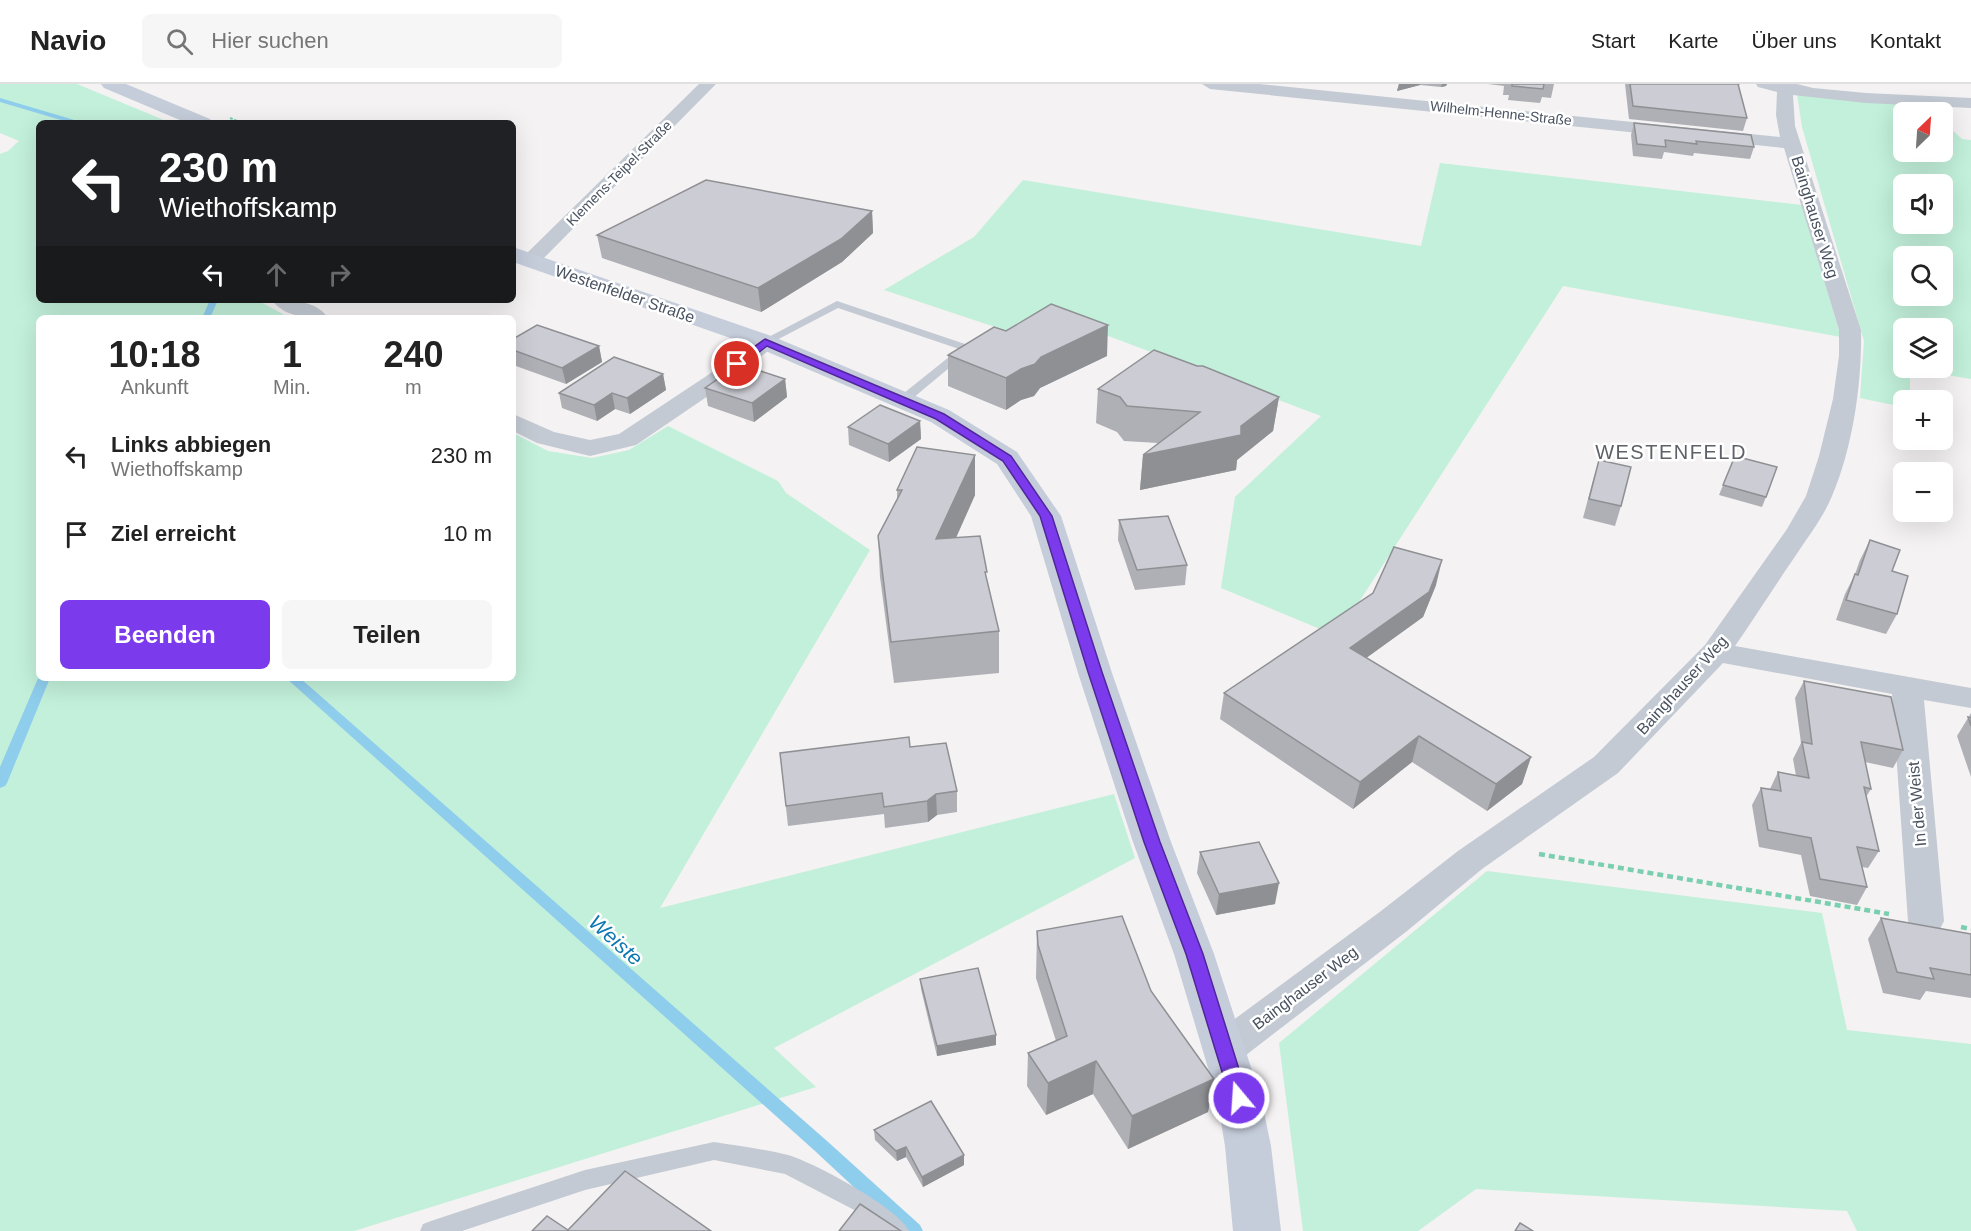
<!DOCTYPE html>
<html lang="de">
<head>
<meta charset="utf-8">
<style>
  :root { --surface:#fff; --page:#f6f6f6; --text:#222; --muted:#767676; --line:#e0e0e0; --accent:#7c3aed }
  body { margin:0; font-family:Arial,sans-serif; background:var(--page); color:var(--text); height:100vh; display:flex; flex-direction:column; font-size:22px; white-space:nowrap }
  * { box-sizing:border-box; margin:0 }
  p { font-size:20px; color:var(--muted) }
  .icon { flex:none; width:33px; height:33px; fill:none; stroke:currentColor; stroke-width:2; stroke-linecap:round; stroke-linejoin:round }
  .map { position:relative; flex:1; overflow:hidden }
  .details { position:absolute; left:36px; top:231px; width:480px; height:366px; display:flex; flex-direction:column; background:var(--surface); border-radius:9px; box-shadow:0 6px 24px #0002 }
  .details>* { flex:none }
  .guide { position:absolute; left:36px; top:36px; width:480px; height:183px; border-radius:9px; box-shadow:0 6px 24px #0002; background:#202124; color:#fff; overflow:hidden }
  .needle { width:39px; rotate:25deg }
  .fabs { position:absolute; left:1893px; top:18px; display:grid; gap:12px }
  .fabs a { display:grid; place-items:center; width:60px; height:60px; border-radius:9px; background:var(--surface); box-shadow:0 6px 24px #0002; font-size:30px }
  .pin { position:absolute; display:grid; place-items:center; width:51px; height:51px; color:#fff; margin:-26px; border:3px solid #fff; border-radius:50%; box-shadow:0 2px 6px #0007 }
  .me { position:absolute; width:66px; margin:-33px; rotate:342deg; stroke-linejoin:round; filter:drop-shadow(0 0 4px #0008) }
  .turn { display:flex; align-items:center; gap:21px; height:126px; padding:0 24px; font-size:27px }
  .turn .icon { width:78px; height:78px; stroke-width:2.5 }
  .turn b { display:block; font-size:42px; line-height:51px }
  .lanes { display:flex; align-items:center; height:57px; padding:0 24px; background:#0003; justify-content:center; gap:30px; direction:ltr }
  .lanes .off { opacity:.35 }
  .eta { display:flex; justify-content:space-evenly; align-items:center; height:102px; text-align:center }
  .eta b { font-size:36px; font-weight:800; line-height:42px }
  .primary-button { display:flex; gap:12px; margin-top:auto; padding:12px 24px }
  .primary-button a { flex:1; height:69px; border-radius:9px; background:var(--accent); color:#fff; font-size:24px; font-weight:800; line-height:69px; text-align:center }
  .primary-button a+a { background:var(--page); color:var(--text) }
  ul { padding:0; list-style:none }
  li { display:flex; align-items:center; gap:18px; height:78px; padding:0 24px }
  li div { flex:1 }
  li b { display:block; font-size:22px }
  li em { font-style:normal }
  header { display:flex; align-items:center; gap:36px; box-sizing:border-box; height:84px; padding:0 30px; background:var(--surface); border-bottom:2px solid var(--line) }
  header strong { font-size:28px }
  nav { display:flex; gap:33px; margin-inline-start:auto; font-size:21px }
  .search { width:420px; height:54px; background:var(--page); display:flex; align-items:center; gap:15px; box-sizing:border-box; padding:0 21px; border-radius:9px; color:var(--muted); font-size:22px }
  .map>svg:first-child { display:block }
  .green { fill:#c2f0da; fill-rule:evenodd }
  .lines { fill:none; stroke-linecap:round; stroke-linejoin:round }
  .stream { fill:#8fcded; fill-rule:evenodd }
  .path-far1 { stroke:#7acfb0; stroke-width:2; stroke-dasharray:3 1.5; stroke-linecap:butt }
  .path { stroke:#7acfb0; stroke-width:4.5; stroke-dasharray:6 4; stroke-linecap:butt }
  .lane { fill:#c3cad3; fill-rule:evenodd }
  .street { fill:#c3cad3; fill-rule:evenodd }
  .secondary { fill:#c5ccda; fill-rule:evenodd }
  .wall { fill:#afb0b6 }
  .shaded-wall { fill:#8f9094 }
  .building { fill:#cccdd4; stroke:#8f9094; stroke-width:1.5 }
  .route { fill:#7c3aed; stroke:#51269a; stroke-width:1.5 }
  .labels { text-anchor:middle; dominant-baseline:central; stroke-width:5; stroke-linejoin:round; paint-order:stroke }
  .far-street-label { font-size:14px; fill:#495260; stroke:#fff }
  .street-label { font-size:16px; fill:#495260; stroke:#fff }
  .quarter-label { font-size:20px; letter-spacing:1.5px; fill:#5e6167; stroke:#fff }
  .near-water-label { font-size:21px; font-style:italic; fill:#0c77b0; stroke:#fff }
</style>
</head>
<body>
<header>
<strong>Navio</strong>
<div class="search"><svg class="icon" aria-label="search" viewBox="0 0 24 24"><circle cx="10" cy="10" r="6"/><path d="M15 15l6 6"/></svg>Hier suchen</div>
<nav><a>Start</a><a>Karte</a><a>Über uns</a><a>Kontakt</a></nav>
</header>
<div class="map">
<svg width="1971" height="1147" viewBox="0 0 1971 1147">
  <rect width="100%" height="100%" fill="#f4f2f2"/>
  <g class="green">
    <path d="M 0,0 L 77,0 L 171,39 L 39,39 L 39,216 L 257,216 L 290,234 L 39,234 L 39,594 L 513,594 L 513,349 L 548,367 L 592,374 L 629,366 L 668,342 L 778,397 L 786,409 L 870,466 L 660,824 L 1114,710 L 1135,774 L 774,964 L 816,1003 L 354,1147 L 0,1147 L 0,70 L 8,67 L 19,57 L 0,49 Z"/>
    <path d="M 1797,10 L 1919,17 L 1932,28 L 1904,28 L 1904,68 L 1942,68 L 1943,38 L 1962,55 L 1971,56 L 1971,295 L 1910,285 L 1910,316 L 1904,316 L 1903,323 L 1860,314 L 1864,257 L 1802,43 ZM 1904,100 L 1942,100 L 1942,140 L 1904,140 ZM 1904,172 L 1942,172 L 1942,212 L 1904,212 ZM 1904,244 L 1942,244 L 1942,284 L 1904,284 Z"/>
    <path d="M 1440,79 L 1802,121 L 1841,253 L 1563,202 L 1337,552 L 1221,504 L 1235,413 L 1321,332 L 1050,230 L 1016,250 L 884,206 L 974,153 L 1023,96 L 1421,162 Z"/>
    <path d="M 1487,787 L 1822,829 L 1847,946 L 1971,960 L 1971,1147 L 1857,1147 L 1847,1127 L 1476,1105 L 1418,1147 L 1303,1147 L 1279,959 Z"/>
  </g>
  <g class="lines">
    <g class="stream">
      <path d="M 0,14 L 81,38 L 82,39 L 71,39 L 0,18 Z"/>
      <path d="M 210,216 L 218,216 L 210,234 L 202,234 Z"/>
      <path d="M 39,592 L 39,594 L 50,594 L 7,699 L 5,702 L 0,704 L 0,683 Z"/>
      <path d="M 286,594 L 300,594 L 827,1057 L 920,1141 L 923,1147 L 901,1147 L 815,1067 Z"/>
    </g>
    <path class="path-far1" d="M 230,34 L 242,39"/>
    <g class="path">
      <path d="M 1539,770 L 1889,830"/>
      <path d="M 1961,843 L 1971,845"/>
    </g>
    <g class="lane">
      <path d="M 837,217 L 971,262 L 973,264 L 907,319 L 903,320 L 897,316 L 899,313 L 959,265 L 838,224 L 769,260 L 765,261 L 759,258 Z"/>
      <path d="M 714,1058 C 738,1062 764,1065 788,1071 C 813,1078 899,1124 909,1147 L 882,1147 L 862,1130 L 785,1090 L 714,1076 L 585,1106 L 462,1147 L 420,1147 L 423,1140 L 431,1137 L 585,1086 Z"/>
    </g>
    <g class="street">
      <path d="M 699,0 L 716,0 L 537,181 L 530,183 L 523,181 L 520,177 L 523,173 Z"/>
      <path d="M 1202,0 L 1259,0 L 1780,53 L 1776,31 L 1777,8 L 1758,3 L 1756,0 L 1797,0 L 1813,4 L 1866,9 L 1971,14 L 1971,24 L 1866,19 L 1793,11 L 1795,42 L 1861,246 C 1862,299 1853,363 1832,412 C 1823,434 1807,454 1794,474 C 1774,503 1755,533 1735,562 L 1971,604 L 1971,624 L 1924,616 L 1944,837 L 1939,847 L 1926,851 L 1913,847 L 1908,837 L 1892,610 L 1723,579 L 1618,689 L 1482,785 L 1407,847 L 1237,978 L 1223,983 L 1209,978 L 1203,966 L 1209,954 L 1381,827 L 1458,767 L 1594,673 L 1705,561 L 1787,445 L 1806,412 L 1819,372 L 1833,315 L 1839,272 L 1839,246 L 1784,64 L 1210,5 Z"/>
      <path d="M 272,216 C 291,216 316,216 328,234 C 309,234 285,234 272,216 Z"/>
      <path d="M 765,251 L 773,253 L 776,258 L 773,263 L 730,297 L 636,361 L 590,372 L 537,359 L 513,347 L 513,330 L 554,348 L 590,356 L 619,350 L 714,287 L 757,253 Z"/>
    </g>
    <g class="secondary">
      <path d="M 101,0 L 126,0 L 210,35 L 213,39 L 187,39 L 104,4 Z"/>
      <path d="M 513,163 L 774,253 L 949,326 L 1017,368 L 1061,432 L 1112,589 L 1171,758 L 1214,870 L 1261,1014 L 1271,1062 L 1281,1147 L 1233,1147 L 1225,1062 L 1217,1014 L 1174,870 L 1133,758 L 1078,589 L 1031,432 L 997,380 L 931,338 L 756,263 L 513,178 Z"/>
    </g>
  </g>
  <g class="wall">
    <path d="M 1399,0 L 1447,0 L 1446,2 L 1441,3 L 1420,1 L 1397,7 Z"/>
    <path d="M 1488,0 L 1554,0 L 1551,14 L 1542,13 L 1540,19 L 1508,16 L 1509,11 L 1503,11 L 1504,2 Z"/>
    <path d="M 1625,0 L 1740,0 L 1738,3 L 1747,34 L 1743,47 L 1629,35 Z"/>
    <path d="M 1634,39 L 1754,63 L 1750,75 L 1694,69 L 1693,72 L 1664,68 L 1662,75 L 1633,72 L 1631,51 Z"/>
    <path d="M 872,127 L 873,149 L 842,178 L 761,228 L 602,174 L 597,151 Z"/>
    <path d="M 1006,247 L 1107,272 L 1040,304 L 1034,312 L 1021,316 L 1006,326 L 948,302 L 948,271 Z"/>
    <path d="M 513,255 L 599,262 L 602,278 L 566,300 L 513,281 Z"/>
    <path d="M 663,290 L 666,306 L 630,330 L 615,325 L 597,337 L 562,324 L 559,309 Z"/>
    <path d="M 785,295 L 787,313 L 754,338 L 708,322 L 705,304 Z"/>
    <path d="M 1098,305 L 1279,313 L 1273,347 L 1237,376 L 1236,386 L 1140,406 L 1143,371 L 1158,359 L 1124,357 L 1117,348 L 1096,339 Z"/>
    <path d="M 920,337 L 921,355 L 889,378 L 849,361 L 848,343 Z"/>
    <path d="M 975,371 L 975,411 L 956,454 L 987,497 L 999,547 L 999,589 L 894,599 L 880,493 L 878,452 L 897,415 L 897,406 Z"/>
    <path d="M 1735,372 L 1766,413 L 1762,423 L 1719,411 Z"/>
    <path d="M 1599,376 L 1621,422 L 1615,442 L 1583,434 L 1593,396 Z"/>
    <path d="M 1119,436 L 1187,481 L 1185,501 L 1135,506 L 1118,456 Z"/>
    <path d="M 1870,456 L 1892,487 L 1897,530 L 1886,550 L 1836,536 L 1845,510 L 1855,490 L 1860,476 Z"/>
    <path d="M 1436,501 L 1423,533 L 1366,574 L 1531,673 L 1522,700 L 1487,727 L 1412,678 L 1353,725 L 1220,635 L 1224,609 Z"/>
    <path d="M 1804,597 L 1903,666 L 1893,684 L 1865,678 L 1871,705 L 1866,713 L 1879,767 L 1868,784 L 1862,783 L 1867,803 L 1857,821 L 1810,812 L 1801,771 L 1759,763 L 1752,721 L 1761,704 L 1770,705 L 1778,688 L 1796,692 L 1793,675 L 1801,659 L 1795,614 Z"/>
    <path d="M 1971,629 L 1971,693 L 1957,652 Z"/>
    <path d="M 910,663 L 957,707 L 957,728 L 937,731 L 928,738 L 885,744 L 884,730 L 788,742 L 780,669 Z"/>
    <path d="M 1200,768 L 1275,820 L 1216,831 L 1197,789 Z"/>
    <path d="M 1881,834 L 1971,850 L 1971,914 L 1926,907 L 1920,916 L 1883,909 L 1868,855 Z"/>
    <path d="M 1037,847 L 1151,907 L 1214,995 L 1208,1028 L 1128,1065 L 1093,1010 L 1046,1031 L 1027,1002 L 1028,969 L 1056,957 L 1036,894 Z"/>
    <path d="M 920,895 L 996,951 L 996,961 L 937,972 L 921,905 Z"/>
    <path d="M 874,1046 L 964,1071 L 964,1081 L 923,1103 L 906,1073 L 897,1077 L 875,1056 Z"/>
  </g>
  <g class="shaded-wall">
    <path d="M 1399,0 L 1420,0 L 1420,1 L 1397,7 Z"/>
    <path d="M 1442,0 L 1447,0 L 1446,2 L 1441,3 Z"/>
    <path d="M 872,127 L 873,149 L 842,178 L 761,228 L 758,204 Z"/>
    <path d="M 1108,241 L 1107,272 L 1040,304 L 1034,312 L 1021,316 L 1006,326 L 1006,294 L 1041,273 Z"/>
    <path d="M 599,262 L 602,278 L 566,300 L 562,284 Z"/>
    <path d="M 663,290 L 666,306 L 630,330 L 627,314 Z"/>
    <path d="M 785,295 L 787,313 L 754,338 L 752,319 Z"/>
    <path d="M 612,309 L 615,325 L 597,337 L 594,321 Z"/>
    <path d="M 1279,313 L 1273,347 L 1237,376 L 1236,386 L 1140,406 L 1143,371 Z"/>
    <path d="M 920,337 L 921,355 L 889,378 L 888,360 Z"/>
    <path d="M 975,371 L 975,411 L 937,496 L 936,455 Z"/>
    <path d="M 1442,476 L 1436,501 L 1423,533 L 1344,590 L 1350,564 Z"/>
    <path d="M 1419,652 L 1412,678 L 1353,725 L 1360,698 Z"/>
    <path d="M 1531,673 L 1522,700 L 1487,727 L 1496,700 Z"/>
    <path d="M 936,710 L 937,731 L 928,738 L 927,717 Z"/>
    <path d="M 1279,799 L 1275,820 L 1216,831 L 1219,810 Z"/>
    <path d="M 996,951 L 996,961 L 937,972 L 937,962 Z"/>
    <path d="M 1096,977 L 1093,1010 L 1046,1031 L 1048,999 Z"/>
    <path d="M 1214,995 L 1208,1028 L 1128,1065 L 1132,1032 Z"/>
    <path d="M 906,1063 L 906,1073 L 897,1077 L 896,1067 Z"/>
    <path d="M 964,1071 L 964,1081 L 923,1103 L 922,1093 Z"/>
  </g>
  <g class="building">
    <path d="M 1512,0 L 1544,0 L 1543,5 L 1512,2 Z"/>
    <path d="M 1630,0 L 1738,0 L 1747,34 L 1633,22 Z"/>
    <path d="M 1634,39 L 1751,51 L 1754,63 L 1696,57 L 1697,60 L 1665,56 L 1666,63 L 1637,60 Z"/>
    <path d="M 706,96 L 872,127 L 841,155 L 758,204 L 597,151 Z"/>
    <path d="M 1051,220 L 1108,241 L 1041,273 L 1035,280 L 1021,285 L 1006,294 L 948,271 L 994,243 L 1006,247 Z"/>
    <path d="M 537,241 L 599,262 L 562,284 L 513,266 L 513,255 Z"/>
    <path d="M 1154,266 L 1197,282 L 1203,282 L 1279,313 L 1241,342 L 1241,351 L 1143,371 L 1200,328 L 1127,322 L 1120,313 L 1098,305 Z"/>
    <path d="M 614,273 L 663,290 L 627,314 L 612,309 L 594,321 L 559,309 Z"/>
    <path d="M 739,280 L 785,295 L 752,319 L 705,304 Z"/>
    <path d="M 880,321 L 920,337 L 888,360 L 848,343 Z"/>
    <path d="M 917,363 L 975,371 L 936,455 L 980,452 L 987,488 L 985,488 L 999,547 L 891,558 L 878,452 L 902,406 L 897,406 Z"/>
    <path d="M 1735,372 L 1777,383 L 1766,413 L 1723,401 Z"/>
    <path d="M 1599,376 L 1631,383 L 1621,422 L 1589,415 Z"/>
    <path d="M 1168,432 L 1187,481 L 1137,486 L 1119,436 Z"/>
    <path d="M 1870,456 L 1900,466 L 1892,487 L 1908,492 L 1897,530 L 1846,516 L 1855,490 L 1858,491 Z"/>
    <path d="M 1394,463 L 1442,476 L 1429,508 L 1350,564 L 1531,673 L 1496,700 L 1419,652 L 1360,698 L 1224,609 L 1373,509 Z"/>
    <path d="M 1804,597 L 1891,613 L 1903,666 L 1861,658 L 1871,705 L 1864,703 L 1879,767 L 1857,763 L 1867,803 L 1820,795 L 1811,754 L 1768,746 L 1761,704 L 1781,707 L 1778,688 L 1809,694 L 1802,658 L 1812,660 Z"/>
    <path d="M 1968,633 L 1971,634 L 1971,642 Z"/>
    <path d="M 909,653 L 910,663 L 946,659 L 957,707 L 936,710 L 927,717 L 884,723 L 882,709 L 786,722 L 780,669 Z"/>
    <path d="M 1259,758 L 1279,799 L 1219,810 L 1200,768 Z"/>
    <path d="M 1122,832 L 1151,907 L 1214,995 L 1132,1032 L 1096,977 L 1048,999 L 1028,969 L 1067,952 L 1038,861 L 1037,847 Z"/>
    <path d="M 1881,834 L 1971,850 L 1971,891 L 1930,884 L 1934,895 L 1897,888 Z"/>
    <path d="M 978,884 L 996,951 L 937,962 L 920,895 Z"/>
    <path d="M 931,1017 L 964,1071 L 922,1093 L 906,1063 L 896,1067 L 874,1046 Z"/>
    <path d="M 625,1087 L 711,1147 L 532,1147 L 547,1132 L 568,1146 Z"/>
    <path d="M 860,1120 L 901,1147 L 839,1147 Z"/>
    <path d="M 1520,1139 L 1533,1147 L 1515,1147 Z"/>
  </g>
  <path class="route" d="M 765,255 L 944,330 L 1011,372 L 1052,432 L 1102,588 L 1160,758 L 1203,870 L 1248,1014 L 1245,1020 L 1239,1022 L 1233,1020 L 1230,1014 L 1186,870 L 1144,758 L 1088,588 L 1040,432 L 1003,377 L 936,335 L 767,262 L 740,283 L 733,283 L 733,278 Z"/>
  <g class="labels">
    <g class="far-street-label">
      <text transform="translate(1501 29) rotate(6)">Wilhelm-Henne-Straße</text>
      <text transform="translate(619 89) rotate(-45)">Klemens-Teipel-Straße</text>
    </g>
    <g class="street-label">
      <text transform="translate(1815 133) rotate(73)">Bainghauser Weg</text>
      <text transform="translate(625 210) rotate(19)">Westenfelder Straße</text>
      <text transform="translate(1682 601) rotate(-48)">Bainghauser Weg</text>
      <text transform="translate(1917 720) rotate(-95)">In der Weist</text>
      <text transform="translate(1305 904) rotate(-37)">Bainghauser Weg</text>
    </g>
    <g class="quarter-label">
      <text x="1671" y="368">WESTENFELD</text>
    </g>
    <g class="near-water-label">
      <text transform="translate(616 856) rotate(42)">Weiste</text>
    </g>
  </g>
</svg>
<div class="fabs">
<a><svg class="needle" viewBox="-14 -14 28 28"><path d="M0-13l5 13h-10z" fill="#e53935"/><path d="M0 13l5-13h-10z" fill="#767676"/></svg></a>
<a><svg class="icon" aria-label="sound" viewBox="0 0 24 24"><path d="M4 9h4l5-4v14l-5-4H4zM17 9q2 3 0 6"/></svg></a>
<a><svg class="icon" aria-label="search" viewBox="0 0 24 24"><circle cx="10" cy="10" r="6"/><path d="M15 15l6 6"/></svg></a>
<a><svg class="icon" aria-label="layers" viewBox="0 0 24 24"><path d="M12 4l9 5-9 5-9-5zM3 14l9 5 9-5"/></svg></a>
<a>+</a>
<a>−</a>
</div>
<div class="pin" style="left:737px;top:280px;background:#d93025"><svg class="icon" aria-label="arrive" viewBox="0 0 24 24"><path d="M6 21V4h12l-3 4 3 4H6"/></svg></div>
<svg class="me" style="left:1239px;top:1014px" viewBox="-20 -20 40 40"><circle r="17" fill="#7c3aed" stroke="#fff" stroke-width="3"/><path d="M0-11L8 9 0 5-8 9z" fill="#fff"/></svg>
<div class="guide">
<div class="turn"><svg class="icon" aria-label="left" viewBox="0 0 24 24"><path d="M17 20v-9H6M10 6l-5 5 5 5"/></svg><div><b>230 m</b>Wiethoffskamp</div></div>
<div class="lanes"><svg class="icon" aria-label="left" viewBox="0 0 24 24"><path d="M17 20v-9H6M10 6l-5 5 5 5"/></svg><svg class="icon off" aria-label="ahead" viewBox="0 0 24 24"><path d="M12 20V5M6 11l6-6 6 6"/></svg><svg class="icon off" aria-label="right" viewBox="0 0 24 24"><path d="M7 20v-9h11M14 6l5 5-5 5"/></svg></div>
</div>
<section class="details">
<div class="eta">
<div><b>10:18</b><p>Ankunft</p></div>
<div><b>1</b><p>Min.</p></div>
<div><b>240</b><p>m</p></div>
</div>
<ul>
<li><svg class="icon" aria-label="left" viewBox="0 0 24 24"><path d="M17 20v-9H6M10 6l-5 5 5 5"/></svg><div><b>Links abbiegen</b><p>Wiethoffskamp</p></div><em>230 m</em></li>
<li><svg class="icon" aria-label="arrive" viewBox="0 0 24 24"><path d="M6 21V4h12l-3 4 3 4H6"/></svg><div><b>Ziel erreicht</b></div><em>10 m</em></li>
</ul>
<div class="primary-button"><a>Beenden</a><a>Teilen</a></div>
</section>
</div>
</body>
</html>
